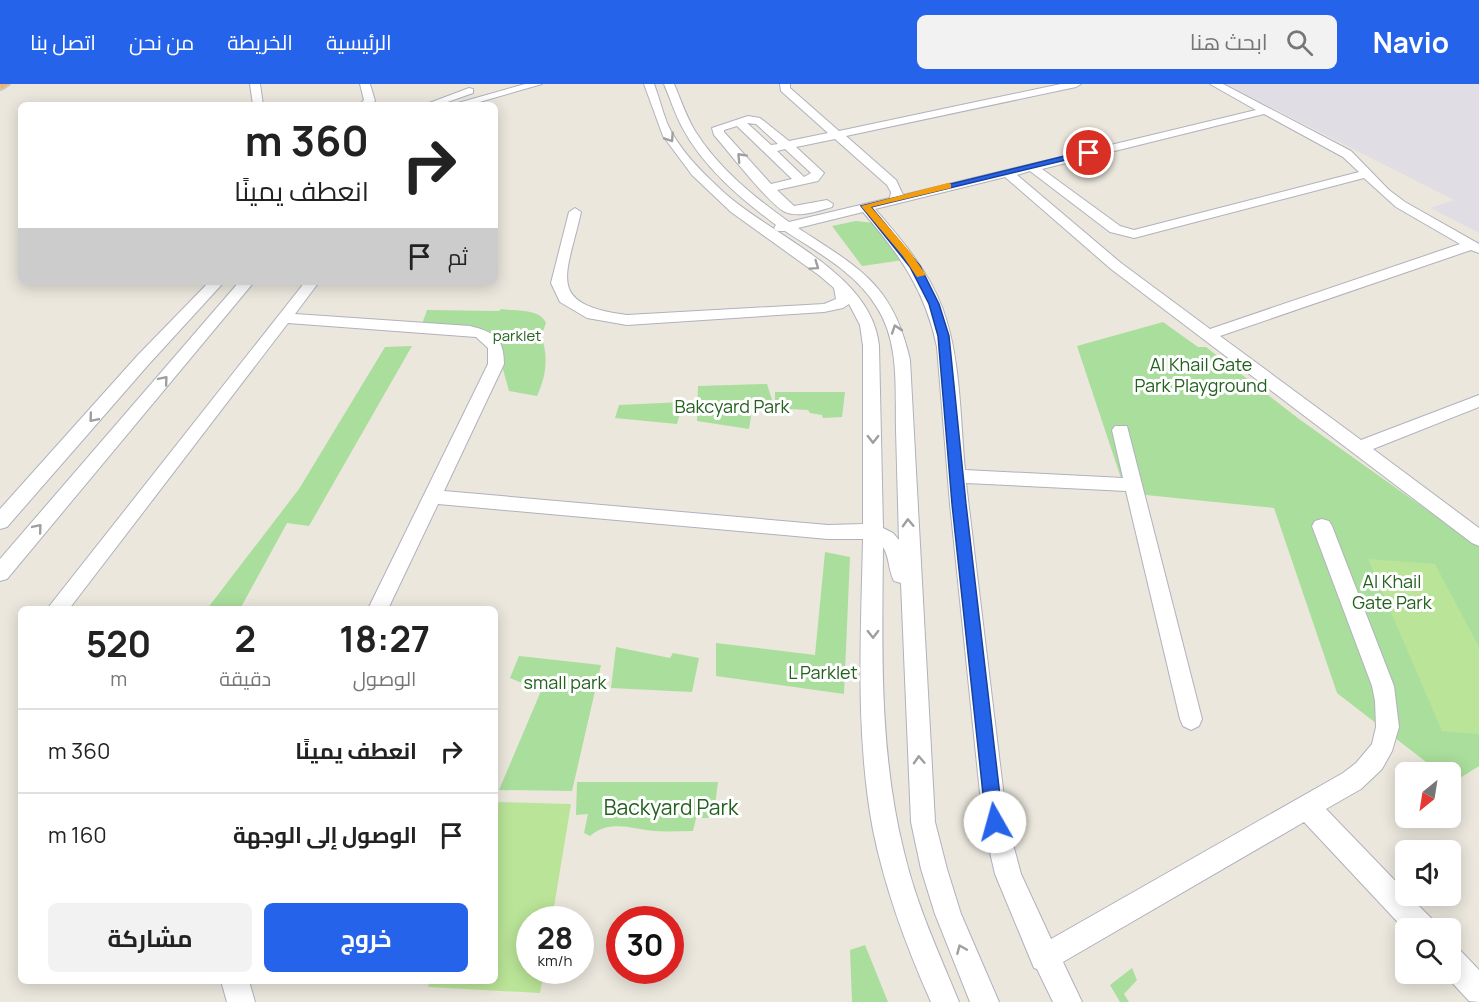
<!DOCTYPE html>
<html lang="ar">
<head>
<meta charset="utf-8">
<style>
  :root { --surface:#fff; --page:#f2f2f2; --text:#222; --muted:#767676; --line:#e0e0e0; --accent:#2563eb }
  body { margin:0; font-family:Manrope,Cairo,sans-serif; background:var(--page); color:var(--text); direction:rtl; height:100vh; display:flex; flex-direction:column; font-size:22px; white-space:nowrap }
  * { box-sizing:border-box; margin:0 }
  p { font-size:20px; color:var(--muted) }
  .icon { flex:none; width:33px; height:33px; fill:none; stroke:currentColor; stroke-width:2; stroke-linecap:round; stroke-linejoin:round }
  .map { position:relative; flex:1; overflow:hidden; direction:ltr }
  .sheet { position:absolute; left:18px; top:522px; width:480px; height:378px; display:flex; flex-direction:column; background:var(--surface); border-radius:9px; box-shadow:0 3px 15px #0003; direction:rtl }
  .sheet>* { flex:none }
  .top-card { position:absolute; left:18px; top:18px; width:480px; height:183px; border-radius:9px; box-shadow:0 3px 15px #0003; direction:rtl; background:#fff; color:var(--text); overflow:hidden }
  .needle { width:39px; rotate:210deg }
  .buttons { position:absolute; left:1395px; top:678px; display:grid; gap:12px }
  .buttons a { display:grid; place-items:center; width:66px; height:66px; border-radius:9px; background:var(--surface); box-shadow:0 3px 15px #0003; font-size:30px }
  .speed { position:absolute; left:516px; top:822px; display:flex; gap:12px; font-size:30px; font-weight:700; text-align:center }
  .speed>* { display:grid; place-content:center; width:78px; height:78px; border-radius:50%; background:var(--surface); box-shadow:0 3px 15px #0003; line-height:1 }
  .speed small { font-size:15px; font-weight:400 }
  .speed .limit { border:9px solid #d22; background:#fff; color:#111 }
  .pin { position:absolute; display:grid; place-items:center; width:51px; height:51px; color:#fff; margin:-26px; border:3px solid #fff; border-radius:50%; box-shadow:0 2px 6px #0007 }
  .me { position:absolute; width:66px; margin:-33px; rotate:353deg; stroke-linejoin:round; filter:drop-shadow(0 0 4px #0008) }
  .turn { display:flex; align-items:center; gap:21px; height:126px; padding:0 30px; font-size:27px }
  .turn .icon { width:78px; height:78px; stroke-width:2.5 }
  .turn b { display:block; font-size:42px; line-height:51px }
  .then { display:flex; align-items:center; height:57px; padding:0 30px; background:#0003; gap:12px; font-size:22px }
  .eta { display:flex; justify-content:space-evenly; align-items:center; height:102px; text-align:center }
  .eta b { font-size:36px; font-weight:700; line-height:42px }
  .primary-button { display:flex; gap:12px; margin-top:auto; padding:12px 30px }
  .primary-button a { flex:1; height:69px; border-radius:9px; background:var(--accent); color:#fff; font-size:24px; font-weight:700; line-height:69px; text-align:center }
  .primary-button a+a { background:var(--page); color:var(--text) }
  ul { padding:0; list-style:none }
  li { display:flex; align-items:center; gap:18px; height:84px; padding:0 30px; border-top:2px solid var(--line) }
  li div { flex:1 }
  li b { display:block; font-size:22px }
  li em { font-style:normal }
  header { display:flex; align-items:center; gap:36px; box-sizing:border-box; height:84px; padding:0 30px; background:var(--accent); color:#fff }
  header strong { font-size:28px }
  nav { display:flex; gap:33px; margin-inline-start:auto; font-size:21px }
  .search { width:420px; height:54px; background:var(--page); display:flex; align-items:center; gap:15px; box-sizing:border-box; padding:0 21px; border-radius:9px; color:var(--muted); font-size:22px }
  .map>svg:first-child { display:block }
  .industrial { fill:#e0dde4 }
  .green { fill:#aade9c }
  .pitch { fill:#bae598 }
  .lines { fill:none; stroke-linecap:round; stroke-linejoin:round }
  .minor-casing { stroke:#b0b1bd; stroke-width:2 }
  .highway-casing { stroke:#c8c8c8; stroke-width:4 }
  .minor { fill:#fff; fill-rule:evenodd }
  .highway { fill:#f4b35e; fill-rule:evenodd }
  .oneway { stroke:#9f9f9f }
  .route { fill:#2563eb; stroke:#184099; stroke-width:1.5 }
  .slow { fill:#f59e0b }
  .labels { text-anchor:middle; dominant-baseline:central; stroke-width:6; stroke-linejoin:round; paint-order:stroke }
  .far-park-label { font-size:15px; fill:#23621e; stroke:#fff }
  .park-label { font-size:18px; fill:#23621e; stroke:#fff }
  .near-park-label { font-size:21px; fill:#23621e; stroke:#fff }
</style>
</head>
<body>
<header>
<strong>Navio</strong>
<div class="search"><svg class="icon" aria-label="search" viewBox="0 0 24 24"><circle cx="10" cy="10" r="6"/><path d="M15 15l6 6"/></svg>ابحث هنا</div>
<nav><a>الرئيسية</a><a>الخريطة</a><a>من نحن</a><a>اتصل بنا</a></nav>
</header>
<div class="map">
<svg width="1479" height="918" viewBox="0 0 1479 918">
  <rect width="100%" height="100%" fill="#ebe7dd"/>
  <path class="industrial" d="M 1225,0 L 1479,0 L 1479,149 L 1431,124 L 1454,116 Z"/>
  <g class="green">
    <path d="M 856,137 L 874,139 L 904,176 L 862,182 L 832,142 Z"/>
    <path d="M 501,225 C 515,227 540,224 546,239 L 541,252 C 549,272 546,293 537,312 L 509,307 L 497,264 L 488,252 L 422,240 L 427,226 L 499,227 Z"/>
    <path d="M 1163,238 L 1198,263 L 1206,263 L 1299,335 L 1479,463 L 1479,682 L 1452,699 L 1450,688 L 1439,688 L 1337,609 L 1274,424 L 1126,409 L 1077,262 Z"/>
    <path d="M 412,262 L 309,442 L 287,439 L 240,525 L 207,525 L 299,405 L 385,263 Z"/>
    <path d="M 767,300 L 774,322 L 752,326 L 749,345 L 697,337 L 698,302 Z"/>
    <path d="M 775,308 L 845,308 L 842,333 L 823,334 L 822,331 L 810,329 L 808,326 L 791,325 L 791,328 L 785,328 L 785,324 L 775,323 Z"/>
    <path d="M 683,318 L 677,340 L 615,334 L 619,321 Z"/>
    <path d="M 825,468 L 850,473 L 844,610 L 716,592 L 716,559 L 815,571 Z"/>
    <path d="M 616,563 L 670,574 L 673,569 L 699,574 L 692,608 L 611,604 Z"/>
    <path d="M 519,572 L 601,581 L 572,707 L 499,706 L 541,607 L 510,594 Z"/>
    <path d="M 577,698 L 718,698 L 715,721 L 708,734 L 696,734 L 693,747 C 680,747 667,748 654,747 C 632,745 610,735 590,752 L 584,749 L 588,730 L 576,731 Z"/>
    <path d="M 865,861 L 888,918 L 852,918 L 850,866 Z"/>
    <path d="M 1132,884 L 1137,896 L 1124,910 L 1129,918 L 1120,918 L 1110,901 Z"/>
  </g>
  <g class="pitch">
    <path d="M 1368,475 L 1435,480 L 1479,563 L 1479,650 L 1442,647 Z"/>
    <path d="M 495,718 L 571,720 L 552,835 L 530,836 L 530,886 L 544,887 L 540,909 L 428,903 L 430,897 L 495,897 Z"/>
  </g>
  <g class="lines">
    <g class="minor-casing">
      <g id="minor">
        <path d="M 250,0 L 260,0 L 263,21 L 253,21 Z"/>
        <path d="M 360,0 L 370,0 L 375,17 L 371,21 L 359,21 L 364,16 Z"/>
        <path d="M 525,0 L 542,0 L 469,21 L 451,21 Z"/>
        <path d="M 644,0 L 654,0 C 659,13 662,26 667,39 C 678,64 699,85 718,103 C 767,151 872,187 879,262 L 883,444 L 893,449 L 899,456 C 898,420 897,383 896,346 C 895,305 900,258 876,222 C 855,188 817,168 785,147 L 776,147 L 774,144 L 776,141 C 741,115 703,83 682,43 C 675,30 670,14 664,0 L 674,0 C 681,16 686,32 695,47 C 718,84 754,113 789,138 L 890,114 L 891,108 L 887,101 L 835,55 L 796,63 L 824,89 L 818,97 L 777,106 L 794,122 L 827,116 L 833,120 L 832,123 C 818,127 799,134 785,128 C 769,120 728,67 714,51 L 712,44 L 748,32 L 760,34 L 789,57 L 828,49 L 781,7 L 780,0 L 790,0 L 790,4 L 839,47 L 1061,0 L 1081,0 L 1076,3 L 846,52 L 896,96 L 903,111 L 1256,26 L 1210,0 L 1223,0 L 1351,67 L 1389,106 L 1405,118 L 1479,160 L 1479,169 L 1471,166 L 1220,252 L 1361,356 L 1479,311 L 1479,323 L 1373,365 L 1479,444 L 1479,462 L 1472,459 L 1111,185 L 1005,93 L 875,125 C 901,155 928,186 942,223 C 961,273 960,333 965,386 L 1123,394 L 1112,346 L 1115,342 L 1127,342 L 1202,635 L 1199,642 L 1191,646 L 1183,642 L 1180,635 L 1126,407 L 966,399 L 1007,738 L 1021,790 L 1051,855 L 1343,689 L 1356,679 L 1372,660 L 1376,643 L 1375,617 L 1372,602 L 1312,442 L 1315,437 L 1322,435 L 1329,437 L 1332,442 L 1394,602 L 1399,643 L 1392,667 L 1382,685 L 1361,705 L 1326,725 L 1406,808 L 1406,812 L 1409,812 L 1431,834 L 1434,844 L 1406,844 L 1406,847 L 1304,738 L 1063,878 L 1082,918 L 1053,918 L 1037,885 L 1034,884 L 995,790 L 983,738 L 950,420 L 937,263 C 925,206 900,171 863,128 L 798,144 C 859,184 893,200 910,276 L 935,738 L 947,785 L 961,830 L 999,918 L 970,918 L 935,830 L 921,785 L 911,738 L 901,499 L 894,497 C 888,486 890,474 883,463 C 882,565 879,669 904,768 C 916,820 939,869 959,918 L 931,918 C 906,862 885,805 873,746 C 855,650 861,551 863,455 L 828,455 L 438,420 L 388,525 L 368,525 L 488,280 L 488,264 L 476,253 L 288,239 L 69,525 L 47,525 L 305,198 L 319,198 L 295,230 L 470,242 C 494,248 504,254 504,280 L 444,407 L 828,441 L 863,440 L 863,262 L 860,241 L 849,220 L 843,224 L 824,228 L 627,241 L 587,234 L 560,218 L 551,199 L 569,128 L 575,124 L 581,128 C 567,192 544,220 627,231 L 824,220 L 836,215 L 834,204 L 820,192 L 731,128 L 692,91 L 663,52 ZM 1264,30 L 1343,73 L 1359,88 L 1134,146 L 1120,142 L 1042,85 ZM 747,39 L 756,40 L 778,60 L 771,61 ZM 737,42 L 792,95 L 771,100 L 724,48 L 724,46 ZM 785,65 L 811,89 L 804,93 L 777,67 ZM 1030,87 L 1110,148 L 1134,154 L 1364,94 L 1396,123 L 1460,160 L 1210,245 L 1121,179 L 1017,91 Z"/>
        <path d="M 469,4 L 473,5 L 473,9 L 439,21 L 424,21 Z"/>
        <path d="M 209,198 L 224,198 L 149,280 L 7,443 L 0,445 L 0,425 L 137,272 Z"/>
        <path d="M 239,198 L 254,198 L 7,495 L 0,497 L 0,475 Z"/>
        <path d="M 1450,862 L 1460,866 L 1479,886 L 1479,918 L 1469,917 L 1444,890 L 1450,890 Z"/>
        <path d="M 221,897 L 249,897 L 255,918 L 227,918 Z"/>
      </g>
    </g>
    <g class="highway-casing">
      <path id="highway" d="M 0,0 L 9,0 L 1,5 Z"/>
    </g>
    <use href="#minor" class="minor"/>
    <use href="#highway" class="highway"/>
  </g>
  <defs><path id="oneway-chevron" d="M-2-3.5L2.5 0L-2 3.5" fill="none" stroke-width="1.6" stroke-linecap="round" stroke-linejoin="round" transform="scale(1.5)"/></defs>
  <g class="oneway">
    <use href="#oneway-chevron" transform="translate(670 54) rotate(56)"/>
    <use href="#oneway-chevron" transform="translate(741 73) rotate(-133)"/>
    <use href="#oneway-chevron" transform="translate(815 182) rotate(35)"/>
    <use href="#oneway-chevron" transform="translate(896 245) rotate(-109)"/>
    <use href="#oneway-chevron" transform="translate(164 296) rotate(-50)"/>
    <use href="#oneway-chevron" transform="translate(93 334) rotate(130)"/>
    <use href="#oneway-chevron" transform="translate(873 355) rotate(90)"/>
    <use href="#oneway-chevron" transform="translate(908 439) rotate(-92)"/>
    <use href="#oneway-chevron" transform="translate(38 444) rotate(-50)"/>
    <use href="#oneway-chevron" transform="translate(873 550) rotate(89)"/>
    <use href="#oneway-chevron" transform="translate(919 676) rotate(-93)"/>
    <use href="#oneway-chevron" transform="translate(961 865) rotate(-113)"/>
  </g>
  <path class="route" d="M 1089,66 L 1091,67 L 1091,70 L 871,123 L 920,182 L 939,220 L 949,252 L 966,420 L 1003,738 L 1001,744 L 995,747 L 988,744 L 986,738 L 952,420 L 938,252 L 929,220 L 910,183 L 861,122 Z"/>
  <path class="slow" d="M 948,99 L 951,100 L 951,104 L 871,123 L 910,168 L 926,191 L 917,193 L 903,172 L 861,122 Z"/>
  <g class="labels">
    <g class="far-park-label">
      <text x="517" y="251">parklet</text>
    </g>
    <g class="park-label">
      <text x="1201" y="280">Al Khail Gate<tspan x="1201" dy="21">Park Playground</tspan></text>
      <text x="732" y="322">Bakcyard Park</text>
      <text x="1392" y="497">Al Khail<tspan x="1392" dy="21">Gate Park</tspan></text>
      <text x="823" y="588">L Parklet</text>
      <text x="565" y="598">small park</text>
    </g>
    <g class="near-park-label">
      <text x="671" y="723">Backyard Park</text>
    </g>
  </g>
</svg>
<div class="buttons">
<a><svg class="needle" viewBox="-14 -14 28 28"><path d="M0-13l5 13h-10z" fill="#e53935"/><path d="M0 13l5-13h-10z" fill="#767676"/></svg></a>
<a><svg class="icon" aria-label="sound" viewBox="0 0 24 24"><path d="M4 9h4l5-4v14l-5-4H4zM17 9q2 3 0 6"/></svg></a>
<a><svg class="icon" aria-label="search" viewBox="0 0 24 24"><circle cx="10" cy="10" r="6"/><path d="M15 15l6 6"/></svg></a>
</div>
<div class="speed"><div>28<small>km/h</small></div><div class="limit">30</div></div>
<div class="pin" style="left:1089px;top:69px;background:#d93025"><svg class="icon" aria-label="arrive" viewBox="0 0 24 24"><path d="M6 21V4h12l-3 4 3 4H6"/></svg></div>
<svg class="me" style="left:995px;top:738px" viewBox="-20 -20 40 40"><circle r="19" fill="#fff"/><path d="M0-13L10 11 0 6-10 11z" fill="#2563eb"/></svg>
<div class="top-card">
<div class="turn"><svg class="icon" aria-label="right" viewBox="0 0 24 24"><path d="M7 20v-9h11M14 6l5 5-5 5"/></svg><div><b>360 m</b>انعطف يمينًا</div></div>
<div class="then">ثم<svg class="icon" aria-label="arrive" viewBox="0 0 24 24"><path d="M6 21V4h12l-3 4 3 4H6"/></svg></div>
</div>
<section class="sheet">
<div class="eta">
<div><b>18:27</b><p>الوصول</p></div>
<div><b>2</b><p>دقيقة</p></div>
<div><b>520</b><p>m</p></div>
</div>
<ul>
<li><svg class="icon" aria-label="right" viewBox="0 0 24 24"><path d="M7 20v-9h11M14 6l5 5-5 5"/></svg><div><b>انعطف يمينًا</b></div><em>360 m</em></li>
<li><svg class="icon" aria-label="arrive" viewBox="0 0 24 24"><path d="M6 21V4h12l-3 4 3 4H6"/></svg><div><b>الوصول إلى الوجهة</b></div><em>160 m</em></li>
</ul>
<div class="primary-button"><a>خروج</a><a>مشاركة</a></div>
</section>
</div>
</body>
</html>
